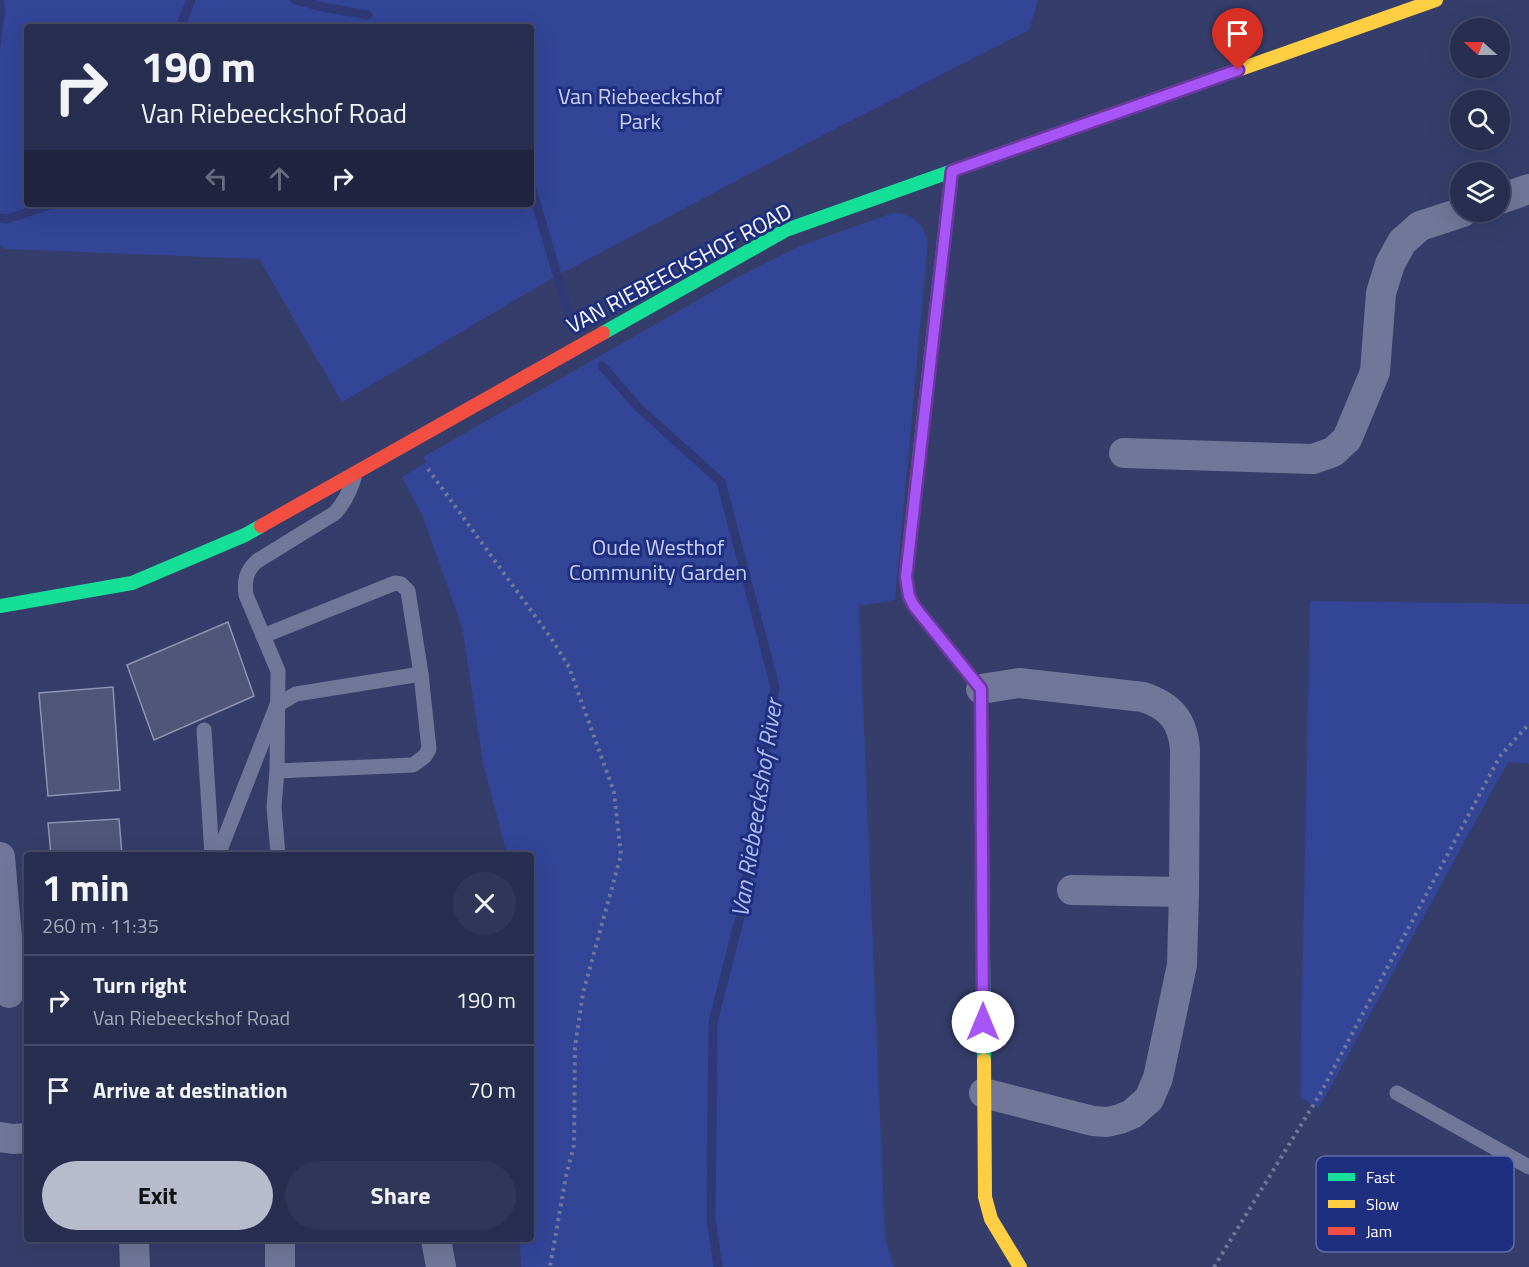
<!DOCTYPE html>
<html lang="en">
<head>
<meta charset="utf-8">
<style>
  :root { --surface:#282e50; --page:#303657; --text:#f1f3f6; --muted:#a5a8b7; --line:#444a67; --accent:#b8bbcb }
  body { margin:0; font-family:"Titillium Web",sans-serif; background:var(--page); color:var(--text); height:100vh; display:flex; flex-direction:column; font-size:22px; white-space:nowrap }
  * { box-sizing:border-box; margin:0 }
  p { font-size:20px; color:var(--muted) }
  .icon { flex:none; width:33px; height:33px; fill:none; stroke:currentColor; stroke-width:2; stroke-linecap:round; stroke-linejoin:round }
  .map { position:relative; flex:1; overflow:hidden }
  .sheet { position:absolute; left:24px; top:852px; width:510px; height:390px; display:flex; flex-direction:column; background:var(--surface); border-radius:6px; box-shadow:0 6px 24px #0002,0 0 0 2px var(--line) }
  .sheet>* { flex:none }
  .guide { position:absolute; left:24px; top:24px; width:510px; height:183px; border-radius:6px; box-shadow:0 6px 24px #0002,0 0 0 2px var(--line); background:#282e50; color:var(--text); overflow:hidden }
  .needle { width:39px; rotate:291deg }
  .tools { position:absolute; left:1450px; top:18px; display:grid; gap:12px }
  .tools a { display:grid; place-items:center; width:60px; height:60px; border-radius:50%; background:var(--surface); box-shadow:0 6px 24px #0002,0 0 0 2px var(--line); font-size:30px }
  .pin { position:absolute; display:grid; place-items:center; width:51px; height:51px; color:#fff; margin:-62px -26px; border-radius:50% 50% 50% 0; rotate:-45deg; box-shadow:0 0 6px #0007 }
  .pin .icon { rotate:45deg }
  .me { position:absolute; width:66px; margin:-33px; rotate:0deg; stroke-linejoin:round; filter:drop-shadow(0 0 4px #0008) }
  .turn { display:flex; align-items:center; gap:21px; height:126px; padding:0 18px; font-size:27px }
  .turn .icon { width:78px; height:78px; stroke-width:2.5 }
  .turn b { display:block; font-size:42px; line-height:51px }
  .lanes { display:flex; align-items:center; height:57px; padding:0 18px; background:#0003; justify-content:center; gap:30px; direction:ltr }
  .lanes .off { opacity:.35 }
  .round { display:grid; place-items:center; flex:none; width:63px; height:63px; border-radius:32px; background:var(--page) }
  .headline { display:flex; align-items:center; justify-content:space-between; height:102px; padding:0 18px }
  h1 { font-size:36px; font-weight:700; line-height:45px }
  .button { display:flex; gap:12px; margin-top:auto; padding:12px 18px }
  .button a { flex:1; height:69px; border-radius:36px; background:var(--accent); color:#111; font-size:24px; font-weight:700; line-height:69px; text-align:center }
  .button a+a { background:var(--page); color:var(--text) }
  ul { padding:0; list-style:none }
  li { display:flex; align-items:center; gap:18px; height:90px; padding:0 18px; border-top:2px solid var(--line) }
  li div { flex:1 }
  li b { display:block; font-size:22px }
  li em { font-style:normal }
  .map>svg:first-child { display:block }
  .green { fill:#324597; fill-rule:evenodd }
  .water { fill:#2f3975 }
  .lines { fill:none; stroke-linecap:round; stroke-linejoin:round }
  .stream { stroke:#2f3975; stroke-width:9 }
  .building { fill:#4f567a; stroke:#8e93af; stroke-width:1.5 }
  .path { stroke:#707798; stroke-width:4; stroke-dasharray:3 4.5; stroke-linecap:butt }
  .lane { stroke:#707798; stroke-width:15 }
  .street { stroke:#707798; stroke-width:30 }
  .fast { stroke:#16e098; stroke-width:14 }
  .slow { stroke:#ffcf43; stroke-width:14 }
  .jam { stroke:#f24e42; stroke-width:14 }
  .route-casing { stroke:#6d37a1; stroke-width:15 }
  .route { stroke:#a855f7; stroke-width:10 }
  .labels { text-anchor:middle; dominant-baseline:central; stroke-width:6; stroke-linejoin:round; paint-order:stroke }
  .park-label { font-size:22px; fill:#c7d0f6; stroke:#1f2f80 }
  .street-label { font-size:22px; fill:#fff; stroke:#1f2f80 }
  .water-label { font-size:24px; font-style:italic; fill:#afbbf0; stroke:#1f2f80 }
  .key { fill:#1f2f80; stroke:#626da6; stroke-width:1.5 }
  .key-label { font-size:16px; fill:#fff }
</style>
</head>
<body>
<div class="map">
<svg width="1529" height="1267" viewBox="0 0 1529 1267">
  <rect width="100%" height="100%" fill="#353e6a"/>
  <g class="green">
    <path d="M 0,0 L 1038,0 L 1029,30 L 819,137 L 551,279 L 342,402 L 259,259 L 6,249 L 0,246 ZM 27,27 L 531,27 L 531,204 L 27,204 Z"/>
    <path d="M 893,213 C 913,214 922,222 928,241 L 895,600 L 859,606 L 885,1239 L 894,1267 L 521,1267 L 520,1239 L 531,1239 L 531,972 L 533,959 L 531,953 L 531,855 L 507,855 L 483,762 L 462,627 L 423,517 L 402,477 L 427,462 L 423,457 L 738,277 L 802,245 Z"/>
    <path d="M 1310,601 L 1529,604 L 1529,764 L 1508,762 L 1319,1108 L 1300,1097 Z"/>
  </g>
  <path class="water" d="M 0,0 L 4,0 L 5,11 L 0,50 Z"/>
  <g class="lines">
    <g class="stream">
      <path d="M 295,0 L 323,7 L 368,15"/>
      <path d="M 180,27 L 191,0"/>
      <path d="M 531,186 L 568,312"/>
      <path d="M 0,218 L 7,219 L 53,204"/>
      <path d="M 602,366 L 638,407 L 721,482 L 775,687 L 741,913 L 713,1022 L 711,1219 L 718,1267"/>
    </g>
  </g>
  <g class="building">
    <path d="M 228,622 L 254,696 L 154,740 L 127,665 Z"/>
    <path d="M 113,687 L 120,790 L 48,796 L 39,693 Z"/>
    <path d="M 119,819 L 122,855 L 51,855 L 48,823 Z"/>
  </g>
  <g class="lines">
    <g class="path">
      <path d="M 428,469 L 551,638 L 569,667 L 614,792 L 621,855 L 583,993 L 575,1047 L 574,1145 L 566,1176 L 550,1267"/>
      <path d="M 1214,1267 L 1320,1094 L 1500,756 L 1529,724"/>
    </g>
    <g class="lane">
      <path d="M 263,636 L 395,583 L 401,584 L 408,591 L 421,674 L 429,749 L 425,756 L 413,765 L 277,771"/>
      <path d="M 204,730 L 212,855"/>
      <path d="M 218,855 L 277,705 L 296,694 L 421,674"/>
      <path d="M 278,855 L 274,807 L 277,771 L 278,671 L 246,595 C 244,581 246,571 257,561 L 335,513 C 345,502 350,491 354,478"/>
      <path d="M 1397,1093 L 1529,1167"/>
    </g>
    <g class="street">
      <path d="M 1500,199 L 1529,189"/>
      <path d="M 1124,453 L 1313,459 L 1333,452 L 1347,439 L 1375,372 L 1381,293 L 1390,264 L 1402,242 L 1420,226 L 1463,212"/>
      <path d="M 981,689 L 1019,683 L 1143,697 C 1170,706 1183,720 1185,750 L 1184,892 L 1182,965 L 1158,1078 L 1149,1099 L 1132,1114 L 1120,1119 L 1107,1122 L 1093,1121 L 984,1093"/>
      <path d="M 0,857 L 9,961 L 9,993"/>
      <path d="M 1072,890 L 1184,892"/>
      <path d="M 0,1137 L 13,1139 L 27,1138"/>
      <path d="M 134,1239 L 135,1267"/>
      <path d="M 280,1239 L 280,1267"/>
      <path d="M 436,1239 L 441,1267"/>
    </g>
    <g class="fast">
      <path d="M 603,333 L 786,230 L 969,165"/>
      <path d="M 919,459 L 952,171"/>
      <path d="M 0,606 L 132,583 L 245,535 L 261,526"/>
      <path d="M 982,831 L 984,1060"/>
    </g>
    <g class="slow">
      <path d="M 969,165 L 1436,0"/>
      <path d="M 984,1060 L 985,1197 L 991,1219 L 1020,1267"/>
    </g>
    <g class="jam">
      <path d="M 919,459 L 906,577 L 909,596 L 914,606 L 981,689 L 982,831"/>
      <path d="M 261,526 L 603,333"/>
    </g>
  </g>
  <g class="lines">
    <g class="route-casing">
      <path id="route" d="M 983,1022 L 981,689 L 914,606 L 909,596 L 906,577 L 952,171 L 1238,70"/>
    </g>
    <use href="#route" class="route"/>
  </g>
  <g class="labels">
    <g class="park-label">
      <text x="640" y="96">Van Riebeeckshof<tspan x="640" dy="25">Park</tspan></text>
      <text x="658" y="547">Oude Westhof<tspan x="658" dy="25">Community Garden</tspan></text>
    </g>
    <g class="street-label">
      <text transform="translate(679 268) rotate(-28)">VAN RIEBEECKSHOF ROAD</text>
    </g>
    <g class="water-label">
      <text transform="translate(756 808) rotate(-81)">Van Riebeeckshof River</text>
    </g>
  </g>
  <rect x="1316" y="1156" width="198" height="96" rx="9" class="key"/>
  <rect x="1328" y="1173" width="27" height="8" fill="#16e098"/>
  <rect x="1328" y="1200" width="27" height="8" fill="#ffcf43"/>
  <rect x="1328" y="1227" width="27" height="8" fill="#f24e42"/>
  <g class="key-label">
    <text x="1366" y="1183">Fast</text>
    <text x="1366" y="1210">Slow</text>
    <text x="1366" y="1237">Jam</text>
  </g>
</svg>
<div class="tools">
<a><svg class="needle" viewBox="-14 -14 28 28"><path d="M0-13l5 13h-10z" fill="#e53935"/><path d="M0 13l5-13h-10z" fill="#a5a8b7"/></svg></a>
<a><svg class="icon" aria-label="search" viewBox="0 0 24 24"><circle cx="10" cy="10" r="6"/><path d="M15 15l6 6"/></svg></a>
<a><svg class="icon" aria-label="layers" viewBox="0 0 24 24"><path d="M12 4l9 5-9 5-9-5zM3 14l9 5 9-5"/></svg></a>
</div>
<div class="pin" style="left:1238px;top:70px;background:#d93025"><svg class="icon" aria-label="arrive" viewBox="0 0 24 24"><path d="M6 21V4h12l-3 4 3 4H6"/></svg></div>
<svg class="me" style="left:983px;top:1022px" viewBox="-20 -20 40 40"><circle r="19" fill="#fff"/><path d="M0-13L10 11 0 6-10 11z" fill="#a855f7"/></svg>
<div class="guide">
<div class="turn"><svg class="icon" aria-label="right" viewBox="0 0 24 24"><path d="M7 20v-9h11M14 6l5 5-5 5"/></svg><div><b>190 m</b>Van Riebeeckshof Road</div></div>
<div class="lanes"><svg class="icon off" aria-label="left" viewBox="0 0 24 24"><path d="M17 20v-9H6M10 6l-5 5 5 5"/></svg><svg class="icon off" aria-label="ahead" viewBox="0 0 24 24"><path d="M12 20V5M6 11l6-6 6 6"/></svg><svg class="icon" aria-label="right" viewBox="0 0 24 24"><path d="M7 20v-9h11M14 6l5 5-5 5"/></svg></div>
</div>
<section class="sheet">
<div class="headline"><div><h1>1 min</h1><p>260 m · 11:35</p></div><a class="round"><svg class="icon" aria-label="close" viewBox="0 0 24 24"><path d="M6 6l12 12M18 6L6 18"/></svg></a></div>
<ul>
<li><svg class="icon" aria-label="right" viewBox="0 0 24 24"><path d="M7 20v-9h11M14 6l5 5-5 5"/></svg><div><b>Turn right</b><p>Van Riebeeckshof Road</p></div><em>190 m</em></li>
<li><svg class="icon" aria-label="arrive" viewBox="0 0 24 24"><path d="M6 21V4h12l-3 4 3 4H6"/></svg><div><b>Arrive at destination</b></div><em>70 m</em></li>
</ul>
<div class="button"><a>Exit</a><a>Share</a></div>
</section>
</div>
</body>
</html>
